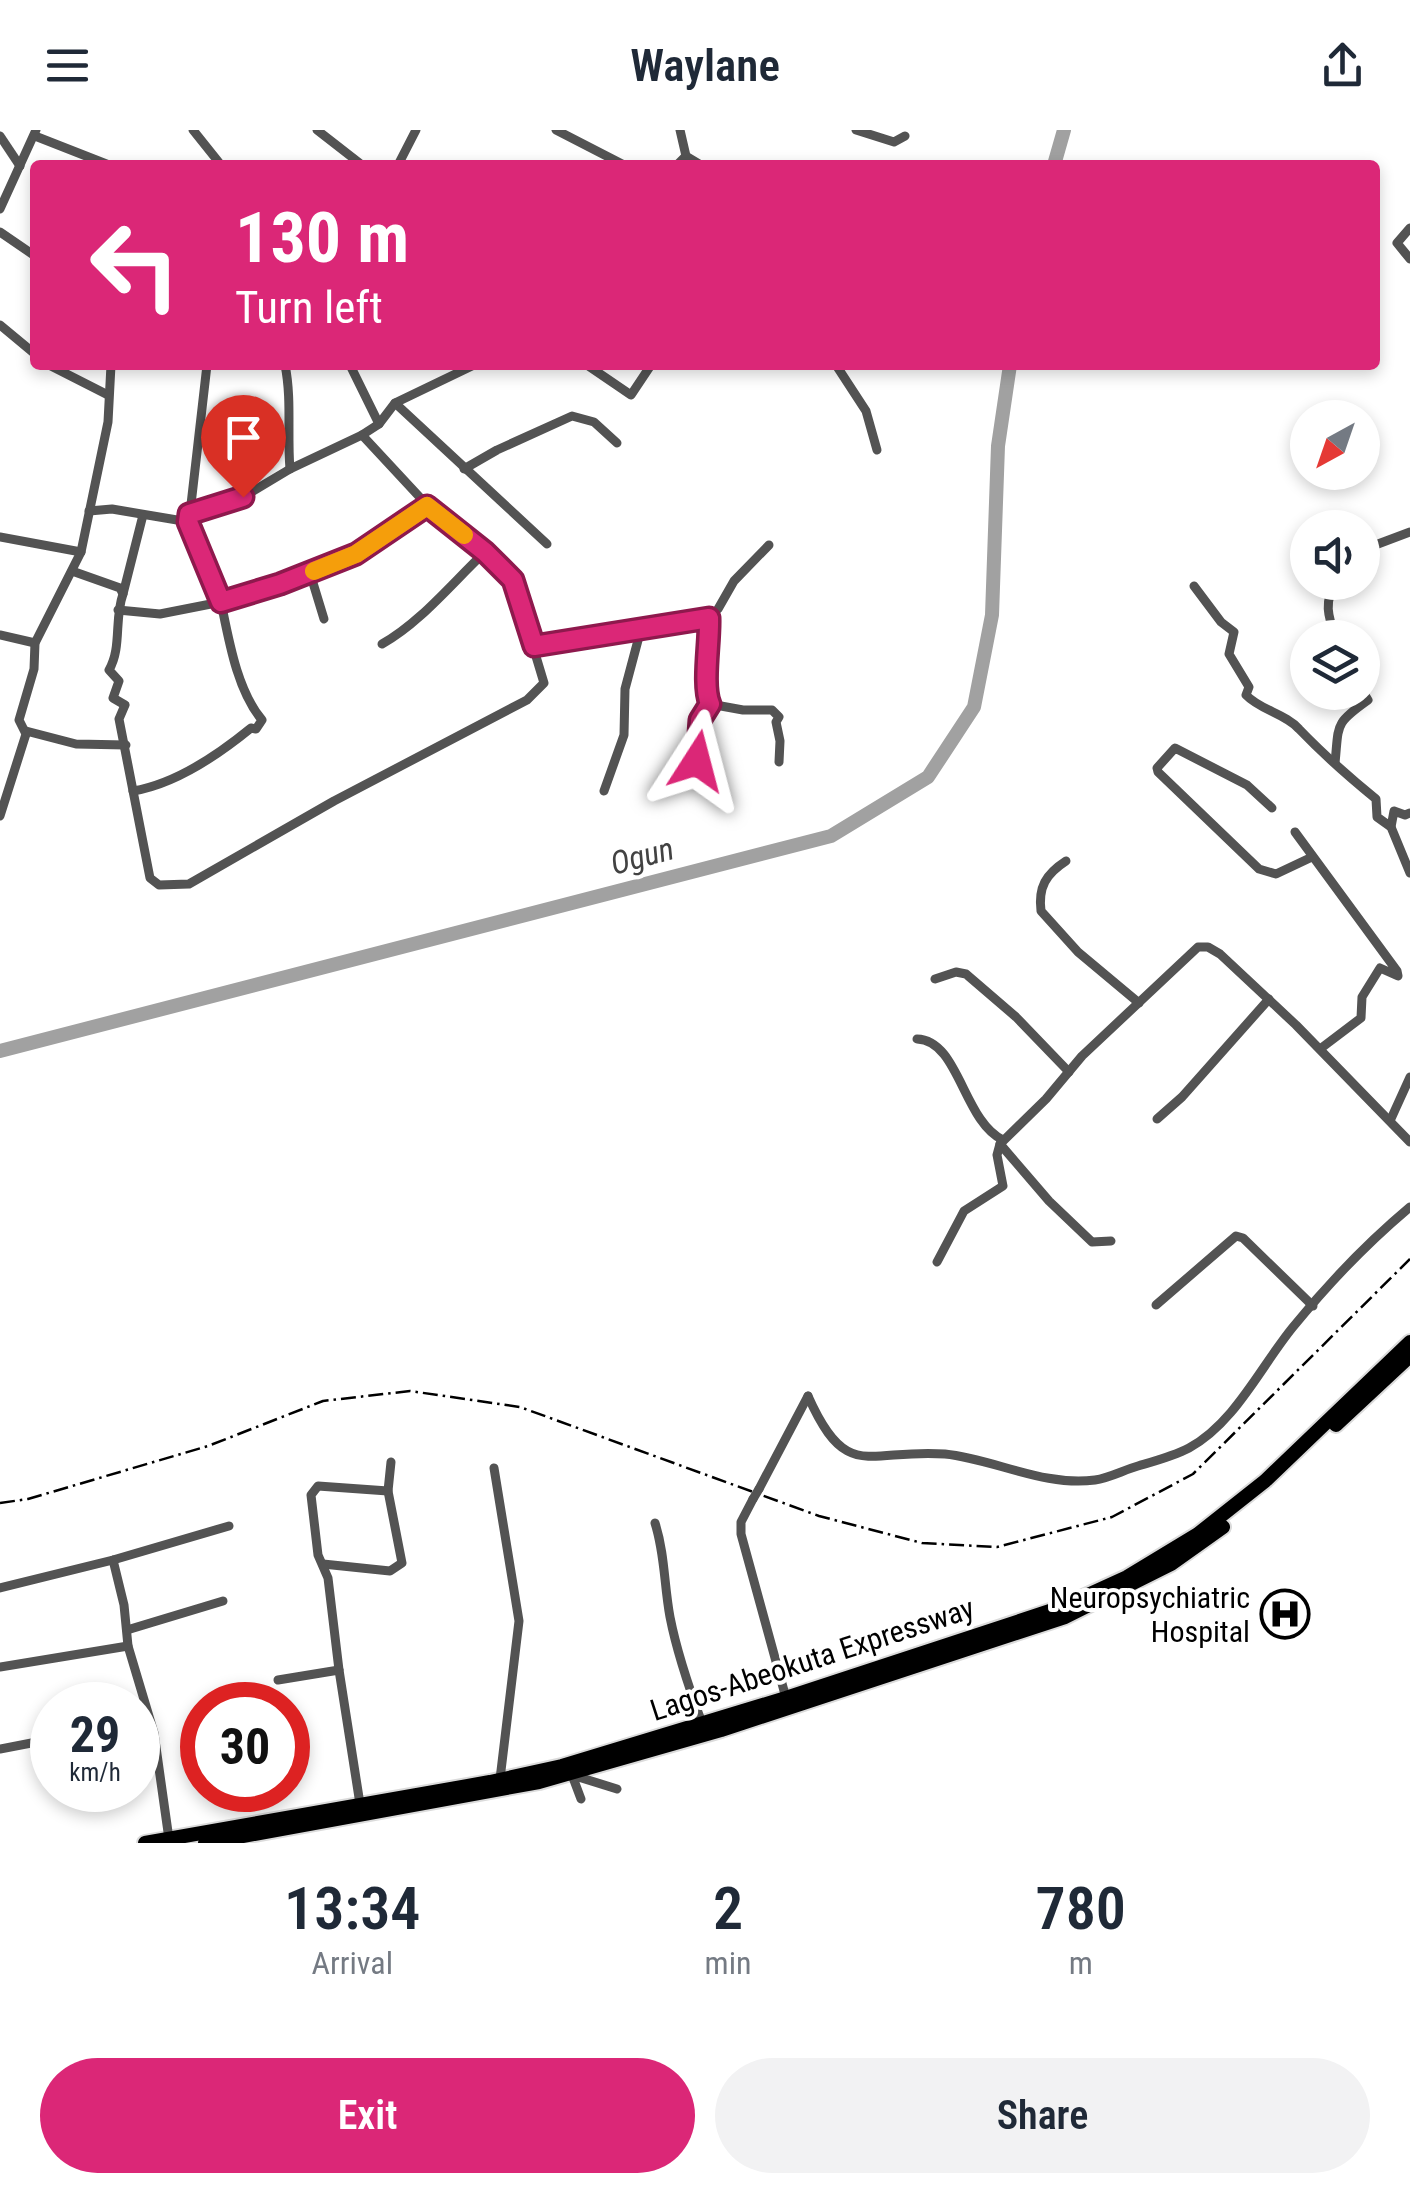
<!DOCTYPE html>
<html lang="en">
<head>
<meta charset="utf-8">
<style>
  :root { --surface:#fff; --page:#f2f2f3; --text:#1f2937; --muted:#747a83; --accent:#db2777 }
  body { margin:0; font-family:"Roboto Condensed",sans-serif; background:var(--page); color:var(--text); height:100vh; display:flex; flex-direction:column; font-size:38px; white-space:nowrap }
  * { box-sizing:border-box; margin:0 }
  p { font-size:32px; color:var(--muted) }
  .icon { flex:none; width:55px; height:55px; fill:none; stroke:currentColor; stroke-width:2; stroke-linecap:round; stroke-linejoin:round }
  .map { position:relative; height:1713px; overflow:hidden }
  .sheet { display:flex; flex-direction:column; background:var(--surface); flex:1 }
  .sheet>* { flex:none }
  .guide { position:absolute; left:30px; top:30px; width:1350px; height:210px; border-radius:10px; box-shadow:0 5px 15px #0003; background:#db2777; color:#fff; overflow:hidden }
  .needle { width:65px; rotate:220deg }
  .controls { position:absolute; left:1290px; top:270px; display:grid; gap:20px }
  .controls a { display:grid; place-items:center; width:90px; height:90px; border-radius:50%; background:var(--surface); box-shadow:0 5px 15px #0003; font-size:50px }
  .speed { position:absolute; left:30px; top:1552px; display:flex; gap:20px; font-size:50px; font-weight:700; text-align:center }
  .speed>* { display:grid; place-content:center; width:130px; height:130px; border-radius:50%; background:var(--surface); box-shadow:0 5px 15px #0003; line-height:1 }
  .speed small { font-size:25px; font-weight:400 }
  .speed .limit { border:15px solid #d22; background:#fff; color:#111 }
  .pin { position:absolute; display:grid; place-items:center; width:85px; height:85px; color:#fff; margin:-102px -42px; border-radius:50% 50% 50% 0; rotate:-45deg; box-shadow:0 0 10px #0007 }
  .pin .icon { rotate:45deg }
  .me { position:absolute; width:110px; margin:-55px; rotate:9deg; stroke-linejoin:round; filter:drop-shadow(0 0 8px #0008) }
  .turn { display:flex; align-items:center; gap:35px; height:210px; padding:0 40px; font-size:45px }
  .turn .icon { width:130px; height:130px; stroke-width:2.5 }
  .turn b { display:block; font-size:70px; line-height:85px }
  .eta { display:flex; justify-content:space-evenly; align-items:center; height:170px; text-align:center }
  .eta b { font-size:60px; font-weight:600; line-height:70px }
  .primary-button { display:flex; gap:20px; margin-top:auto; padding:20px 40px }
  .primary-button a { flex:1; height:115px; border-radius:60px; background:var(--accent); color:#fff; font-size:40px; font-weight:600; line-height:115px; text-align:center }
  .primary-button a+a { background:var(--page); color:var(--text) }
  header { display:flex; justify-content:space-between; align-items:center; height:130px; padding:0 40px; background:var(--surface); font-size:45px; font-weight:600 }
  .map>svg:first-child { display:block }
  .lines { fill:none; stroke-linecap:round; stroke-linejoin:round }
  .river { stroke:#a1a1a1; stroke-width:14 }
  .trunk-casing { stroke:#dbdbdb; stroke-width:18 }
  .minor { stroke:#535353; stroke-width:9 }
  .trunk { stroke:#000; stroke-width:14 }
  .rail { stroke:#000; stroke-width:2.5; stroke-dasharray:15 5 2.5 5; stroke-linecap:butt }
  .minor-bridge { stroke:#535353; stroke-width:9 }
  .route-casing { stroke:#8e194d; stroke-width:25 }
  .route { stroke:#db2777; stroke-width:18 }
  .slow { stroke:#f59e0b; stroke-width:18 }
  .labels { text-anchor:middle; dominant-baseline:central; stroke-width:8; stroke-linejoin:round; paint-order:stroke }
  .poi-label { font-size:30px; fill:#000; stroke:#fff; text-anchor:end }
  .street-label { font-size:30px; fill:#000; stroke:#fff }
  .water-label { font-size:32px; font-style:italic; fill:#424242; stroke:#fff }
</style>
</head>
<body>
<header><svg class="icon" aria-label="menu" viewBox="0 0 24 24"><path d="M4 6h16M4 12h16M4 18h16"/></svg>Waylane<svg class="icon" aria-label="share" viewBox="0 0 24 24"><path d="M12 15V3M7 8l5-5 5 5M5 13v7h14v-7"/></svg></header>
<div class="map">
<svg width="1410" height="1713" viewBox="0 0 1410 1713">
  <rect width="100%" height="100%" fill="#fff"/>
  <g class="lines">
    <g class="river">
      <path d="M 1054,35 L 1064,0"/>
      <path d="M 0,921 L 831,706 L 928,647 L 974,577 L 992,485 L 998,316 L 1010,235"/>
    </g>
    <g class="trunk-casing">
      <g id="trunk">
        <path d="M 1336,1295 L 1410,1226"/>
        <path d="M 145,1713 L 490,1652 L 562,1636 L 786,1568 L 1059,1478 L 1127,1447 L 1198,1404 L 1265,1351 L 1410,1212"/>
        <path d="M 205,1713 L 539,1652 L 721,1600 L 1065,1487 L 1171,1434 L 1223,1397"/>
      </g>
    </g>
    <g class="minor">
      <path d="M 193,0 L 221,35"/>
      <path d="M 317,0 L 362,35"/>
      <path d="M 556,0 L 624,35"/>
      <path d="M 680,0 L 686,26"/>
      <path d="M 856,0 L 894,12 L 905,6"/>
      <path d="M 0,6 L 20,36"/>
      <path d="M 35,6 L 109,35"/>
      <path d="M 398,35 L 416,0"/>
      <path d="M 677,35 L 686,26 L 701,35"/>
      <path d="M 0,79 L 36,0"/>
      <path d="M 1410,98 L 1397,113 L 1410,129"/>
      <path d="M 0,102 L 35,126"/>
      <path d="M 0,195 L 35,224"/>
      <path d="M 49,235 L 108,265"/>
      <path d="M 285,235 C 292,269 287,305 290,339"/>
      <path d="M 350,235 L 379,294"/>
      <path d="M 587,235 L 631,265 L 651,235"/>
      <path d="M 836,235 L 866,281 L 877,320"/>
      <path d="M 395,273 L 547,414"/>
      <path d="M 464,339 L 497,320 L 572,286 L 594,292 L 617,313"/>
      <path d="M 89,381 L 112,379 L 189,392"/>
      <path d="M 189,384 L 243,367 L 290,339 L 362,305 L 379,294 L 395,273 L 474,235"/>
      <path d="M 0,407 L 81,422"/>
      <path d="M 1362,420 L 1410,402"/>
      <path d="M 72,441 L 120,458 L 123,464 C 114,489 122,518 109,540 L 119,551 L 113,568 L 125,575 L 119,589 L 150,748 L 159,755 L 189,754 L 334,671 L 527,570 L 544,553 L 513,450 L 485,422 L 427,375 L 362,305"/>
      <path d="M 310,443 L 324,489"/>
      <path d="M 1194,456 L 1221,492 L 1234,502 L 1229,524 L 1249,557 L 1246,565 C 1260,580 1286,584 1299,599 C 1323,624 1349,647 1376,669 L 1377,687 L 1391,697 L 1410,743"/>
      <path d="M 123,464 L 143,385"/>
      <path d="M 118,480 L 160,484 L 221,472 L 189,392 L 207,235"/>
      <path d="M 0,505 L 35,513"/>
      <path d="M 1336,508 C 1328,487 1323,470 1337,452"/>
      <path d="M 382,514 C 420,493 453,452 485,422"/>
      <path d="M 533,515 L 709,487"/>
      <path d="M 710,574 L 743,580 L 772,580 L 779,587 L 776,592 L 780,611 L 779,632"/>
      <path d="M 26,604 L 26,601 L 76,614 L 126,615"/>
      <path d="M 697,631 L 700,589 L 710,574 C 701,555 710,512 709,487 L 718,479 L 734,451 L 769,415"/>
      <path d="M 1335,633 C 1339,594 1334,594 1368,570 L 1362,560"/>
      <path d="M 133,661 C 176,654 218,625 251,598 L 256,599 L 262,590 C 237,560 229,511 221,472 L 280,454 L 356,423 L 427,375"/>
      <path d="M 604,661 L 624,605 L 625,559 L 641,499"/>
      <path d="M 1272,678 L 1247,655 L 1175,618 L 1157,638 L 1158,642 L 1259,739 L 1276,744 L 1312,727"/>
      <path d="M 0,686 L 26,604 L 19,590 L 34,539 L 35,513 L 81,422 L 108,292 L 111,235"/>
      <path d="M 1391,697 L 1394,681 L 1405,685 L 1410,683"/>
      <path d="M 1295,702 L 1397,841 L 1398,846 L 1380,838 L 1362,867 L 1361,888 L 1320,919"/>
      <path d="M 1066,731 C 1046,744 1038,757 1041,781 L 1078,822 L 1139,873"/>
      <path d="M 935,849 L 956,842 L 966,844 L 1016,887 L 1069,942"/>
      <path d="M 917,909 C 959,910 963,991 1003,1010"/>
      <path d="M 1157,989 L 1182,967 L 1269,869"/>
      <path d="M 1390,991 L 1410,947"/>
      <path d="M 1000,1014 L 1049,1071 L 1092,1112 L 1111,1111"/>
      <path d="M 937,1132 L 964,1081 L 1003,1056 L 997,1025 L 1000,1014 L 1046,969 L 1082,926 L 1198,817 L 1208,817 L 1220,824 L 1296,895 L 1410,1012"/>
      <path d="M 1156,1175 L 1236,1106 L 1243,1108 L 1313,1176"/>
      <path d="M 808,1266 C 847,1354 869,1318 945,1324 C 994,1329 1044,1357 1095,1350 C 1109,1348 1124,1340 1138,1336 C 1155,1331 1174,1326 1189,1318 C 1235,1293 1261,1236 1293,1197 C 1328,1154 1367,1113 1410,1077"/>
      <path d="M 494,1338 L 519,1491 L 500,1649"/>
      <path d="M 759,1359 L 808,1266"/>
      <path d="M 753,1369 L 741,1392 L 741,1404 L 786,1568"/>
      <path d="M 655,1393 C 665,1424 664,1455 670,1487 C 677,1523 689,1558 702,1593"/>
      <path d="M 113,1430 L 124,1475 L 128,1516 L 154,1603 L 169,1709"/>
      <path d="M 323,1434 L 390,1441 L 402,1433 L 388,1361 L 391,1332"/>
      <path d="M 0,1458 L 113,1430 L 229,1396"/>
      <path d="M 127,1500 L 223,1471"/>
      <path d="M 0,1537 L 128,1516"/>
      <path d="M 278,1550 L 339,1540"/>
      <path d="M 0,1619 L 52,1609"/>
      <path d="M 581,1669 L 572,1645 L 617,1659"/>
      <path d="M 360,1674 L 339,1540 L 328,1448 L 318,1425 L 311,1365 L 318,1356 L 388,1361"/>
    </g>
    <use href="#trunk" class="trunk"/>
    <path class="rail" d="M 0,1373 L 28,1369 L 208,1316 L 323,1271 L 410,1261 L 520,1277 L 819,1386 L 922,1413 L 997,1417 L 1112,1387 L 1193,1344 L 1410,1129"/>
    <path class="minor-bridge" d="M 753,1369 L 759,1359"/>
  </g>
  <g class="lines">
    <g class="route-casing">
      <path id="route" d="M 243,367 L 189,384 L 188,392 L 221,472 L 280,454 L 356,424 L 427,376 L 485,422 L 513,450 L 534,516 L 709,488 C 710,512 702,555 710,574 L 700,590 L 697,631"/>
    </g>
    <use href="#route" class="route"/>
    <path class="slow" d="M 314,441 L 356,424 L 427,376 L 464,405"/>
  </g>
  <defs>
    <g id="hospital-ring" transform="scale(2.5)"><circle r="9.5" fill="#fff" stroke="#000" stroke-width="1.5"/><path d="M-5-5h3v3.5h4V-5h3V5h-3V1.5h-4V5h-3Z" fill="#000"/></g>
  </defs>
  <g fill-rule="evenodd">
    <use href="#hospital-ring" x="1285" y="1484"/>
  </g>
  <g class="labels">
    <g class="poi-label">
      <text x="1250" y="1467">Neuropsychiatric<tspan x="1250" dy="34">Hospital</tspan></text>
    </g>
    <g class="street-label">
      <text transform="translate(812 1529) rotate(-18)">Lagos-Abeokuta Expressway</text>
    </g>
    <g class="water-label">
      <text transform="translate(642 726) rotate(-15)">Ogun</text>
    </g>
  </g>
</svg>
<div class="controls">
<a><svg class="needle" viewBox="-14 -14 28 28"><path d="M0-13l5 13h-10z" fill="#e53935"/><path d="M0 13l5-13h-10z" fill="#747a83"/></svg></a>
<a><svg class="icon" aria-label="sound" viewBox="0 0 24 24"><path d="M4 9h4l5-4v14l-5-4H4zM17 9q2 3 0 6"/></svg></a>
<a><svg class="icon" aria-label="layers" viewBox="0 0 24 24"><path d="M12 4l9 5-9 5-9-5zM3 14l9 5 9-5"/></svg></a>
</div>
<div class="speed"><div>29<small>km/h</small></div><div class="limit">30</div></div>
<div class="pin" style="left:243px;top:367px;background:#d93025"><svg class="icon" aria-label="arrive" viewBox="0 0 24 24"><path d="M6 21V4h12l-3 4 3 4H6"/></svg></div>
<svg class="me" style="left:697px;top:631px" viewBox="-20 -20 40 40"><path d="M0-17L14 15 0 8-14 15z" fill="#db2777" stroke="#fff" stroke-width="4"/></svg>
<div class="guide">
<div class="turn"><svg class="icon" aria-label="left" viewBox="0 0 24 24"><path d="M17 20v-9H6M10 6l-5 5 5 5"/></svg><div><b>130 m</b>Turn left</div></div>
</div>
</div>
<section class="sheet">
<div class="eta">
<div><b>13:34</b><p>Arrival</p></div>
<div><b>2</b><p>min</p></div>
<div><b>780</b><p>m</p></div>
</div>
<div class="primary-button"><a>Exit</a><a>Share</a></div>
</section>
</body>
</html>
